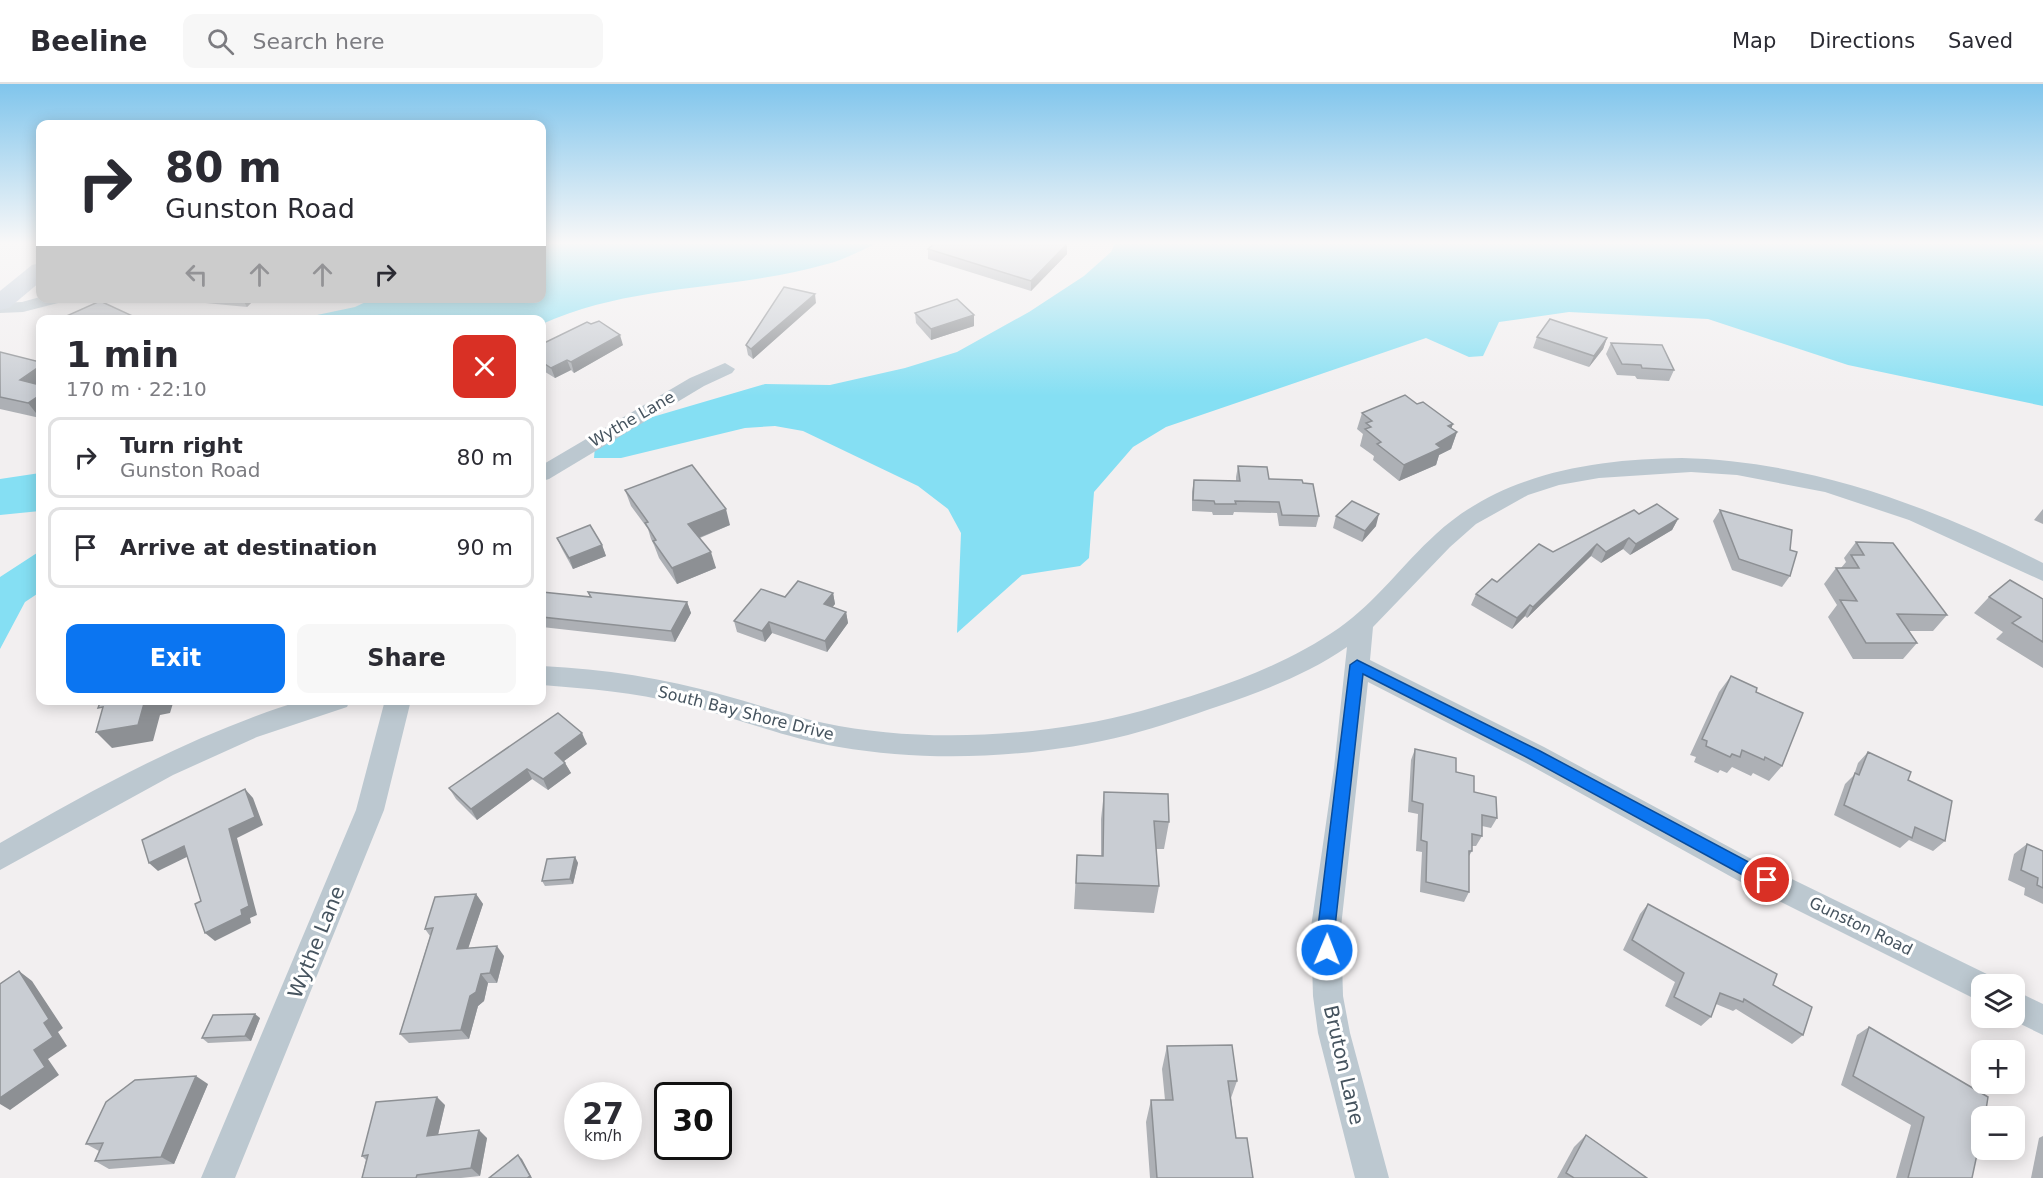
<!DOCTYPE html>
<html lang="en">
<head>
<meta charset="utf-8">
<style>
  :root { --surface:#fff; --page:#f7f7f7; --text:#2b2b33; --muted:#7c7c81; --line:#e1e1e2; --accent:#0b75f1 }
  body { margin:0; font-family:"DejaVu Sans",sans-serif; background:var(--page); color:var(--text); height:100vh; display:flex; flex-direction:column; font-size:22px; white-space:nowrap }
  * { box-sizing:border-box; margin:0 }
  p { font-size:20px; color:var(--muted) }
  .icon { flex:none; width:33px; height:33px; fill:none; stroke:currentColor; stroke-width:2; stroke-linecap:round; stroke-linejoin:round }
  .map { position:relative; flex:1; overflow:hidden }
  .side { position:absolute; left:36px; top:231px; width:510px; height:390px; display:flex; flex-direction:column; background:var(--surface); border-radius:12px; box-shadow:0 3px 15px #0003 }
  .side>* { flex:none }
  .hud { position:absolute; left:36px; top:36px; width:510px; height:183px; border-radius:12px; box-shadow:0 3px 15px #0003; background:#fff; color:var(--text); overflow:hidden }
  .controls { position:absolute; left:1971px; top:890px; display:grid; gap:12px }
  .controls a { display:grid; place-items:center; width:54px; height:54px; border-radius:12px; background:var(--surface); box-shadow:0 3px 15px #0003; font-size:30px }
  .speed { position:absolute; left:564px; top:998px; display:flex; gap:12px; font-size:30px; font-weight:700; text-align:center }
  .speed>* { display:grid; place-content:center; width:78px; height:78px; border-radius:50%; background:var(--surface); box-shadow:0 3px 15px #0003; line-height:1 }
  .speed small { font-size:15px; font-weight:400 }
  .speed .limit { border:3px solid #111; border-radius:9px; background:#fff; color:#111 }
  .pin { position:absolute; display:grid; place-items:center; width:51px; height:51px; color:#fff; margin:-26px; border:3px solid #fff; border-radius:50%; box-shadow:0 2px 6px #0007 }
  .me { position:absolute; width:66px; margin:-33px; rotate:1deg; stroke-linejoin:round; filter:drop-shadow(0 0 4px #0008) }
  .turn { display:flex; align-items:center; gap:21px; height:126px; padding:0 30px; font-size:27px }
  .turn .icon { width:78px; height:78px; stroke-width:2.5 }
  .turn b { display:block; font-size:42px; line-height:51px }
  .lanes { display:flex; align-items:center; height:57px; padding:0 30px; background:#0003; justify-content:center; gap:30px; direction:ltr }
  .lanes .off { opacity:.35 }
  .round { display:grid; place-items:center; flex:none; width:63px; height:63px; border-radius:12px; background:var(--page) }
  .headline { display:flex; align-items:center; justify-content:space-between; height:102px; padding:0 30px }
  h1 { font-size:36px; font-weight:700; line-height:45px }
  .button { display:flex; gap:12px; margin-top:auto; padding:12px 30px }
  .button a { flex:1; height:69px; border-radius:12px; background:var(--accent); color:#fff; font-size:24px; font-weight:700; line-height:69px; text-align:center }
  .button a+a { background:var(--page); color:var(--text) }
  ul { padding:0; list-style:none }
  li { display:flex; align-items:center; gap:18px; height:81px; margin:0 12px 9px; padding:0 18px; border:3px solid var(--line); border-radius:12px }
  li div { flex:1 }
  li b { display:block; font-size:22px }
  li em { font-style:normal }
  header { display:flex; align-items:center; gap:36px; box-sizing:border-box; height:84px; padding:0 30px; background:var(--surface); border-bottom:2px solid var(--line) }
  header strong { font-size:28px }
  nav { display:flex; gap:33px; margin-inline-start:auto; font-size:21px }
  .search { width:420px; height:54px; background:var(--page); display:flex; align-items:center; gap:15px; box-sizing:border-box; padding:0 21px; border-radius:12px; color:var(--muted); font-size:22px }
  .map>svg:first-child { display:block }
  .water { fill:#85dff3 }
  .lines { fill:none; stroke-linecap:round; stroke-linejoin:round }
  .street { fill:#bcc8d0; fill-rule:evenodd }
  .secondary { fill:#bfcbd8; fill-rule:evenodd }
  .wall { fill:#adb0b5 }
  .shaded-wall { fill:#8d9094 }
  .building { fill:#c9cdd3; stroke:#8d9094; stroke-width:1.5 }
  .route { fill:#0b75f1; stroke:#074c9d; stroke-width:1.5 }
  .labels { text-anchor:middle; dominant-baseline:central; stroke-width:6; stroke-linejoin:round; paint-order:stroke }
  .street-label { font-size:16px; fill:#46545f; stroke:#fff }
  .near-street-label { font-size:20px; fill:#46545f; stroke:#fff }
</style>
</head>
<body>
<header>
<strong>Beeline</strong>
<div class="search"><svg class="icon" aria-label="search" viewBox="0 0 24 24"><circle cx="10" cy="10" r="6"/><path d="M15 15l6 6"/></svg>Search here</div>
<nav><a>Map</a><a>Directions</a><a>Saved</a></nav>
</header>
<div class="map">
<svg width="2043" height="1094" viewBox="0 0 2043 1094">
  <rect width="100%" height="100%" fill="#f2eff0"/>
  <g class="water">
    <path d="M 542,159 L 878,159 C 861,166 844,176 827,180 C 733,207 632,199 542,240 L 542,236 L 298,235 L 355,223 L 372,215 L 542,214 Z"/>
    <path d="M 1115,159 L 2043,159 L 2043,322 L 1848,281 L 1708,235 L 1569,228 L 1499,238 L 1483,272 L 1469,273 L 1426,254 L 1166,343 L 1133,363 L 1094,408 L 1089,474 L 1080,482 L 1022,491 L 957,549 L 961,449 L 948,425 L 918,402 L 803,347 L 775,342 L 745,344 L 621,374 L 594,374 L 595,362 L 632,339 L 765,300 L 830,301 L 905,284 L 957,268 L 1029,228 L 1084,192 L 1111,168 Z"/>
    <path d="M 40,389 L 40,427 L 0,431 L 0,395 Z"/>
    <path d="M 40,467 L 40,508 L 25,518 L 0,565 L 0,493 Z"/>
  </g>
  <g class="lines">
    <g class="street">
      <path d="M 40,213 L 65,214 L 62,218 L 23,228 L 0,229 L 0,219 L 22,218 Z"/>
      <path d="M 725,279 L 735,285 L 732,289 L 704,302 L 549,395 L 542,397 L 542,381 L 690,294 Z"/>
      <path d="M 1682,374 C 1810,377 1930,422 2043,479 L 2043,497 L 1909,436 L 1825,408 L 1737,391 L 1691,388 L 1599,394 L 1559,401 L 1528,411 L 1476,440 L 1450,463 L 1373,543 L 1370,576 L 1544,663 L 1757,778 L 1993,893 L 1996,900 L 1982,900 L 1982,917 L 1971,913 L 1737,796 L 1526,679 L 1368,598 L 1341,843 L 1343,912 L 1350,949 L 1389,1094 L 1355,1094 L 1318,949 L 1313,912 L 1311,843 L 1334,684 L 1347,563 C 1308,590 1263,607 1219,622 C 1189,632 1159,643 1128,651 C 1036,674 932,679 839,663 C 785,654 734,633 681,620 C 633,608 590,605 542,601 L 542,582 C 605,585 663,594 723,611 C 757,620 790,632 824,639 C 922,660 1045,653 1141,627 C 1209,608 1280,585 1339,544 C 1376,518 1402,481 1436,450 C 1502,389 1595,375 1682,374 Z"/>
      <path d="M 303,616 L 350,616 L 347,623 L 257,653 L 173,691 L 0,786 L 0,759 C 97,703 196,649 303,616 Z"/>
      <path d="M 385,616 L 411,616 L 384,726 L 235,1094 L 201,1094 L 356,726 Z"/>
      <path d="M 2014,906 L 2043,920 L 2043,951 L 2006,933 L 2014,933 Z"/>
    </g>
    <path class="secondary" d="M 40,179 L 40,198 L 9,224 L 0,226 L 0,207 L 32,181 Z"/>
  </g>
  <g class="wall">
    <path d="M 928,165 L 1067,170 L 1031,207 L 928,175 Z"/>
    <path d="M 193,214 L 256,214 L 247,223 L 195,218 Z"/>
    <path d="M 816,219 L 753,275 L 748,271 L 746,261 Z"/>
    <path d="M 915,229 L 974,231 L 974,242 L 931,256 L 916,239 Z"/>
    <path d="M 1537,253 L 1607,254 L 1603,265 L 1589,283 L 1533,264 Z"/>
    <path d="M 1611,259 L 1674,286 L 1669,297 L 1637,295 L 1635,292 L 1617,291 L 1606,270 Z"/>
    <path d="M 542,260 L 623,261 L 574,289 L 571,286 L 555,294 L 542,286 Z"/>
    <path d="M 0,268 L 40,334 L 0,325 Z"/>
    <path d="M 1362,329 L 1451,344 L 1457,348 L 1451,365 L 1439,371 L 1436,381 L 1399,397 L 1373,376 L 1374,372 L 1360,362 L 1363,350 L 1357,345 Z"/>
    <path d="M 1238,382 L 1269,395 L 1303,399 L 1319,432 L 1316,443 L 1279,442 L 1277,429 L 1234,428 L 1233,431 L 1213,431 L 1212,428 L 1192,427 L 1192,408 L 1194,396 L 1236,397 L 1236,393 Z"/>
    <path d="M 625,406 L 730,441 L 700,454 L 716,484 L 677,500 L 659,474 L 654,461 L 651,455 L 648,445 L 631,422 Z"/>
    <path d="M 2043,425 L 2043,440 L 2034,436 Z"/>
    <path d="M 1720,426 L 1790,466 L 1790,492 L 1782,503 L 1732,486 L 1713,437 Z"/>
    <path d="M 1639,430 L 1678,435 L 1672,446 L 1630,471 L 1623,465 L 1601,479 L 1591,472 L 1527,534 L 1525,532 L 1512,545 L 1471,521 L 1476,510 L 1553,468 Z"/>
    <path d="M 1336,432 L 1376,442 L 1362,458 L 1333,444 Z"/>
    <path d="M 557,454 L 602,461 L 606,472 L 573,485 L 562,465 Z"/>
    <path d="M 1856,458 L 1947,531 L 1933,547 L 1909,547 L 1917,559 L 1903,575 L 1853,575 L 1828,533 L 1837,521 L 1824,500 L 1836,484 L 1841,484 L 1846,478 L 1844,474 Z"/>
    <path d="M 542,508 L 590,513 L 588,508 L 687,518 L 691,529 L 675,558 L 542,543 Z"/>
    <path d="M 833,509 L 835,520 L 832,523 L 846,528 L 848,539 L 827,568 L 772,549 L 765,558 L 737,548 L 734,537 L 785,513 Z"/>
    <path d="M 1989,513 L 2043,515 L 2043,584 L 1996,555 L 2003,548 L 1974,529 Z"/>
    <path d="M 1731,592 L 1756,608 L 1782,682 L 1769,697 L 1753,689 L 1751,692 L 1732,683 L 1727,689 L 1720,686 L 1718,689 L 1694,678 L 1696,673 L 1690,671 L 1719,608 Z"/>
    <path d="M 587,660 L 564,677 L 571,689 L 548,706 L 532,695 L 477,736 L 456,715 L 449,704 Z"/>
    <path d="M 1415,665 L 1456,688 L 1497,734 L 1491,744 L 1482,742 L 1482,752 L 1476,762 L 1472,762 L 1472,767 L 1469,772 L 1469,808 L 1464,818 L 1420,808 L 1422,768 L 1416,767 L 1418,730 L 1408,728 L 1411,676 Z"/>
    <path d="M 1868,668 L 1908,696 L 1945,757 L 1933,767 L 1909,756 L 1900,764 L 1834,731 L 1845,700 L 1854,691 L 1858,679 Z"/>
    <path d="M 1104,708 L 1169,738 L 1164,765 L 1156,765 L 1159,802 L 1154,829 L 1074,825 L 1077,771 L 1101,772 L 1101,735 Z"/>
    <path d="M 2027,760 L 2043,767 L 2043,820 L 2024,811 L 2025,804 L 2008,796 L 2014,770 Z"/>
    <path d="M 575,773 L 578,779 L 573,800 L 545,802 L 542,797 Z"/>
    <path d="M 476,810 L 483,820 L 468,864 L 504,872 L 497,899 L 488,899 L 484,917 L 478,922 L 469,955 L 409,959 L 400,950 L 430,852 L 425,845 Z"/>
    <path d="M 1648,820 L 1773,901 L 1803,951 L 1792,960 L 1736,925 L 1733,927 L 1716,920 L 1711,933 L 1701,942 L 1665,922 L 1675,898 L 1623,866 L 1640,830 Z"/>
    <path d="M 260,934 L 251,957 L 208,959 L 202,954 Z"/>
    <path d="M 1869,943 L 1972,1094 L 1896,1094 L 1911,1041 L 1841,1001 L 1857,951 Z"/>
    <path d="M 1167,962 L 1237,997 L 1231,1014 L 1236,1054 L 1253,1094 L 1150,1094 L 1146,1038 L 1151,1016 L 1165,1016 L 1162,985 Z"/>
    <path d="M 208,1000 L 174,1080 L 109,1085 L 95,1077 L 99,1067 L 86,1060 Z"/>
    <path d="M 445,1021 L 438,1051 L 487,1054 L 480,1092 L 461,1094 L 362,1094 L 366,1076 L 362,1072 Z"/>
    <path d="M 1586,1051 L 1647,1094 L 1557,1094 L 1574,1063 Z"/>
    <path d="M 2043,1052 L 2043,1094 L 2031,1094 L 2039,1054 Z"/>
  </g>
  <g class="shaded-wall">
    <path d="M 1067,160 L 1067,170 L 1031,207 L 1031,197 Z"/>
    <path d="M 815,210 L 816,219 L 753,275 L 751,265 Z"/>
    <path d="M 242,214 L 256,214 L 247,223 Z"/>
    <path d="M 974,231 L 974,242 L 931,256 L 931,245 Z"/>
    <path d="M 620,251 L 623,261 L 574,289 L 571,278 Z"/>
    <path d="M 1607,254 L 1603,265 L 1589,283 L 1594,272 Z"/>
    <path d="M 567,276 L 571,286 L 555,294 L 551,284 Z"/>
    <path d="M 40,282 L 40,305 L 20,296 Z"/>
    <path d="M 40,311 L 40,334 L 28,319 Z"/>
    <path d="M 1453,340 L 1448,353 L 1457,348 L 1451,365 L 1439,371 L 1436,381 L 1399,397 L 1404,381 L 1436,360 L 1448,342 Z"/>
    <path d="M 726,425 L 730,441 L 693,456 L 688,440 Z"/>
    <path d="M 1379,430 L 1376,442 L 1362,458 L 1365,447 Z"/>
    <path d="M 1678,435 L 1672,446 L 1630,471 L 1636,460 Z"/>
    <path d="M 1629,454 L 1623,465 L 1601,479 L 1606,468 Z"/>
    <path d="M 1597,460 L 1591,472 L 1527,534 L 1533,523 Z"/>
    <path d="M 602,461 L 606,472 L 573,485 L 569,474 Z"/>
    <path d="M 711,468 L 716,484 L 677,500 L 672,484 Z"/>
    <path d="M 833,509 L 835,520 L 826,531 L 824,520 Z"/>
    <path d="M 687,518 L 691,529 L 675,558 L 671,547 Z"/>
    <path d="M 1530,521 L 1525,532 L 1512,545 L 1517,534 Z"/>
    <path d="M 846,528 L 848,539 L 827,568 L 825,557 Z"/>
    <path d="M 769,538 L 772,549 L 765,558 L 762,547 Z"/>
    <path d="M 145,616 L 174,616 L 170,629 L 160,631 L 153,657 L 112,664 L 96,648 Z"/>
    <path d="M 582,649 L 587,660 L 560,680 L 555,669 Z"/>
    <path d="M 565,679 L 571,689 L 548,706 L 543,695 Z"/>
    <path d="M 527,685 L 532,695 L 477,736 L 471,725 Z"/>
    <path d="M 245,705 L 253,714 L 263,741 L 237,754 L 257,831 L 250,834 L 251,839 L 215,857 L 205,849 L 241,826 L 229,745 Z"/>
    <path d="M 184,762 L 193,770 L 158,787 L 149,779 Z"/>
    <path d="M 575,773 L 578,779 L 573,800 L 570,795 Z"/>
    <path d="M 476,810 L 483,820 L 465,874 L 457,865 Z"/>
    <path d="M 497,862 L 504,872 L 497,899 L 490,889 Z"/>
    <path d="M 19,887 L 32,897 L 63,944 L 58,948 L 67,962 L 48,975 L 59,991 L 10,1026 L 0,1020 L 0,1014 L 34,966 L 44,939 Z"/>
    <path d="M 481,890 L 488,899 L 484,917 L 478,922 L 469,955 L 461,946 L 470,912 Z"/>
    <path d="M 255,930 L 260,934 L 251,957 L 245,952 Z"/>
    <path d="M 196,992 L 208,1000 L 174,1080 L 161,1073 Z"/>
    <path d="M 437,1013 L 445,1021 L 436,1059 L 427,1052 Z"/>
    <path d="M 479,1046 L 487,1054 L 480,1092 L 471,1084 Z"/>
    <path d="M 518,1071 L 522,1075 L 532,1094 L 527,1094 Z"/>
  </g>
  <g class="building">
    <path d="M 935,159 L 1062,159 L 1067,160 L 1031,197 L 928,165 Z"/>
    <path d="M 784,203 L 815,210 L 751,265 L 746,261 Z"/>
    <path d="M 957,215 L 974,231 L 931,245 L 915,229 Z"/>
    <path d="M 100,217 L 137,234 L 134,236 L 66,236 L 62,234 Z"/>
    <path d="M 1550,235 L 1607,254 L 1594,272 L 1537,253 Z"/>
    <path d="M 599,237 L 620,251 L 571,278 L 567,276 L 551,284 L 542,278 L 542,260 L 587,238 L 591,240 Z"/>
    <path d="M 1611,259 L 1662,261 L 1674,286 L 1642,284 L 1641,281 L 1622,280 Z"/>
    <path d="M 0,268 L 40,278 L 40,282 L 20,296 L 40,301 L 40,311 L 28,319 L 0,313 Z"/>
    <path d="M 1405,311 L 1417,320 L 1423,318 L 1453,340 L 1448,342 L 1457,348 L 1436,360 L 1441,364 L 1404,381 L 1377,360 L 1381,358 L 1365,345 L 1371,343 L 1366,339 L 1372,337 L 1362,329 Z"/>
    <path d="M 692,381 L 726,425 L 688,440 L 711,468 L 672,484 L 653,457 L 656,456 L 645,439 L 648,438 L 625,406 Z"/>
    <path d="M 1238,382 L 1267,383 L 1269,395 L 1302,396 L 1303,399 L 1313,400 L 1319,432 L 1282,431 L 1279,418 L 1235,417 L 1236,420 L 1215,420 L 1214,417 L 1193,416 L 1194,396 L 1240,397 Z"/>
    <path d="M 1352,417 L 1379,430 L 1365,447 L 1336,432 Z"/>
    <path d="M 1657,420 L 1678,435 L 1636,460 L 1629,454 L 1606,468 L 1597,460 L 1533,523 L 1530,521 L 1517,534 L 1476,510 L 1492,495 L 1497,498 L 1539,460 L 1553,468 L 1634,426 L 1639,430 Z"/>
    <path d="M 1720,426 L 1792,446 L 1790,466 L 1797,468 L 1790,492 L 1739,475 Z"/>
    <path d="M 590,441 L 602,461 L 569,474 L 557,454 Z"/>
    <path d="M 1856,458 L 1893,459 L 1947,531 L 1897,530 L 1917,559 L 1866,559 L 1840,516 L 1857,517 L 1836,484 L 1859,484 L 1851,471 L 1864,471 Z"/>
    <path d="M 2010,496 L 2043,515 L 2043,558 L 2012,539 L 2021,533 L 1989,513 Z"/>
    <path d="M 798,497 L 833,509 L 824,520 L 846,528 L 825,557 L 769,538 L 762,547 L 734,537 L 761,505 L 785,513 Z"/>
    <path d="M 542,508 L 591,513 L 588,508 L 687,518 L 671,547 L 542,533 Z"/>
    <path d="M 1731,592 L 1757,604 L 1756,608 L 1803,629 L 1782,682 L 1765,673 L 1764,676 L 1742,666 L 1740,673 L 1732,670 L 1730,673 L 1706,662 L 1707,657 L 1702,655 Z"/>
    <path d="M 101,616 L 145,616 L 138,641 L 96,648 L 103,623 L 98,624 Z"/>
    <path d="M 558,629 L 582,649 L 555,669 L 565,679 L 543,695 L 527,685 L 471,725 L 449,704 Z"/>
    <path d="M 1415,665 L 1456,674 L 1456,688 L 1474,692 L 1474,708 L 1496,713 L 1497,734 L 1482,731 L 1482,752 L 1472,750 L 1472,767 L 1469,767 L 1469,808 L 1426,798 L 1427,758 L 1421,756 L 1423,720 L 1412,717 Z"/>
    <path d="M 1868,668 L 1911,688 L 1908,696 L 1952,717 L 1945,757 L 1915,743 L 1912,754 L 1844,721 L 1855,689 L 1859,691 Z"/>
    <path d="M 245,705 L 255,733 L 229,745 L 249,822 L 241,826 L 242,831 L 205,849 L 195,820 L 201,817 L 184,762 L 149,779 L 142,756 Z"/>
    <path d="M 1104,708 L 1168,710 L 1169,738 L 1154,737 L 1159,802 L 1076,799 L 1077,771 L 1103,772 Z"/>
    <path d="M 2027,760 L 2043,767 L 2043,804 L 2037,801 L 2038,794 L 2021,786 Z"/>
    <path d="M 575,773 L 570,795 L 542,797 L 547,775 Z"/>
    <path d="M 476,810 L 457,865 L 497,862 L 490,889 L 481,890 L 476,908 L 470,912 L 461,946 L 400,950 L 433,844 L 425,845 L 435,813 Z"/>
    <path d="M 1648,820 L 1777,890 L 1773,901 L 1812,923 L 1803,951 L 1744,915 L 1743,918 L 1720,909 L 1711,933 L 1674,913 L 1684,889 L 1632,856 Z"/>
    <path d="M 19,887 L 49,935 L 44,939 L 53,953 L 34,966 L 45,983 L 0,1014 L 0,900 Z"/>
    <path d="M 255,930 L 245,952 L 202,954 L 213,931 Z"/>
    <path d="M 1869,943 L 1988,1013 L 1985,1032 L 1982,1032 L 1982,1047 L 1972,1094 L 1908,1094 L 1924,1033 L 1853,992 Z"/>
    <path d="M 1232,961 L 1237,997 L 1228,997 L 1236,1054 L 1247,1054 L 1253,1094 L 1157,1094 L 1151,1016 L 1173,1016 L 1167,962 Z"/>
    <path d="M 196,992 L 161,1073 L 95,1077 L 103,1059 L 86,1060 L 106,1018 L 135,996 Z"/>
    <path d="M 437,1013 L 427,1052 L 479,1046 L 471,1084 L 417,1091 L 416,1094 L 362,1094 L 368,1071 L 362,1072 L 376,1018 Z"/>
    <path d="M 1586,1051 L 1647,1094 L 1574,1094 L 1566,1089 Z"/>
    <path d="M 518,1071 L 530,1092 L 527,1094 L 489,1094 Z"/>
  </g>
  <linearGradient id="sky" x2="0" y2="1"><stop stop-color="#80c5ec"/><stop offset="0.51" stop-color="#f9f8f8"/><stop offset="1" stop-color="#f9f8f8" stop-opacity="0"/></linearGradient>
  <rect width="2043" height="312" fill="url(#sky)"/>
  <path class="route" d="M 1357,576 L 1540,667 L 1773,791 L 1775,796 L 1773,801 L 1767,804 L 1761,801 L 1530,675 L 1363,590 L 1335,843 L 1335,866 L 1333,872 L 1327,874 L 1321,872 L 1318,843 L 1350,581 Z"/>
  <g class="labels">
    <g class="street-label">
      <text transform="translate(632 335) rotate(-30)">Wythe Lane</text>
      <text transform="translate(746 629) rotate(14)">South Bay Shore Drive</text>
      <text transform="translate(1861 842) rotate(26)">Gunston Road</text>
    </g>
    <g class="near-street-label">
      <text transform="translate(316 858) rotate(-68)">Wythe Lane</text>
      <text transform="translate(1344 981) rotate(77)">Bruton Lane</text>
    </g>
  </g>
</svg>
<div class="controls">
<a><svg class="icon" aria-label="layers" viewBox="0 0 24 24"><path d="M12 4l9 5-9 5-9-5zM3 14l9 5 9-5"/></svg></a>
<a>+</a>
<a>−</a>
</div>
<div class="speed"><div>27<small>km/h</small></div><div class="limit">30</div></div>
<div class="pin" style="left:1767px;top:796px;background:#d93025"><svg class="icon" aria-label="arrive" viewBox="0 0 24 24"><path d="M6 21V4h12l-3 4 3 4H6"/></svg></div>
<svg class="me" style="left:1327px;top:866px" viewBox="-20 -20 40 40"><circle r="17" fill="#0b75f1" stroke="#fff" stroke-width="3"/><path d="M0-11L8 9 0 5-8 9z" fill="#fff"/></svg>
<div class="hud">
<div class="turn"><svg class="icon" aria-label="right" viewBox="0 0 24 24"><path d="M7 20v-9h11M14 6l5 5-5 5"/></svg><div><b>80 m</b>Gunston Road</div></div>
<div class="lanes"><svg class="icon off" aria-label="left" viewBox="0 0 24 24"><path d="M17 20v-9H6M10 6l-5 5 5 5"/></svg><svg class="icon off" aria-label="ahead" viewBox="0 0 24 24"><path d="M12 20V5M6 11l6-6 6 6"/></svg><svg class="icon off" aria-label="ahead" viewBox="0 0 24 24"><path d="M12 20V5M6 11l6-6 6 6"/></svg><svg class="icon" aria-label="right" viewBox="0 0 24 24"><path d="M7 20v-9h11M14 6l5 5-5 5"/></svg></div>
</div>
<section class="side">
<div class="headline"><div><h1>1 min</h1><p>170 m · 22:10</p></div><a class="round" style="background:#d93025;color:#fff"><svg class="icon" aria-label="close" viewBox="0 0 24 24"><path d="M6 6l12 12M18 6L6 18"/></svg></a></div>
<ul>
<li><svg class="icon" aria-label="right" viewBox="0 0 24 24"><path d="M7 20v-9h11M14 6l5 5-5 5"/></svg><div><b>Turn right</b><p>Gunston Road</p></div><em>80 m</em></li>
<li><svg class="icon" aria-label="arrive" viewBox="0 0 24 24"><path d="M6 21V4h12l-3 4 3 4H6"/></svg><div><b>Arrive at destination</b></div><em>90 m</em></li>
</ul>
<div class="button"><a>Exit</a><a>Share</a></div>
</section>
</div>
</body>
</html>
